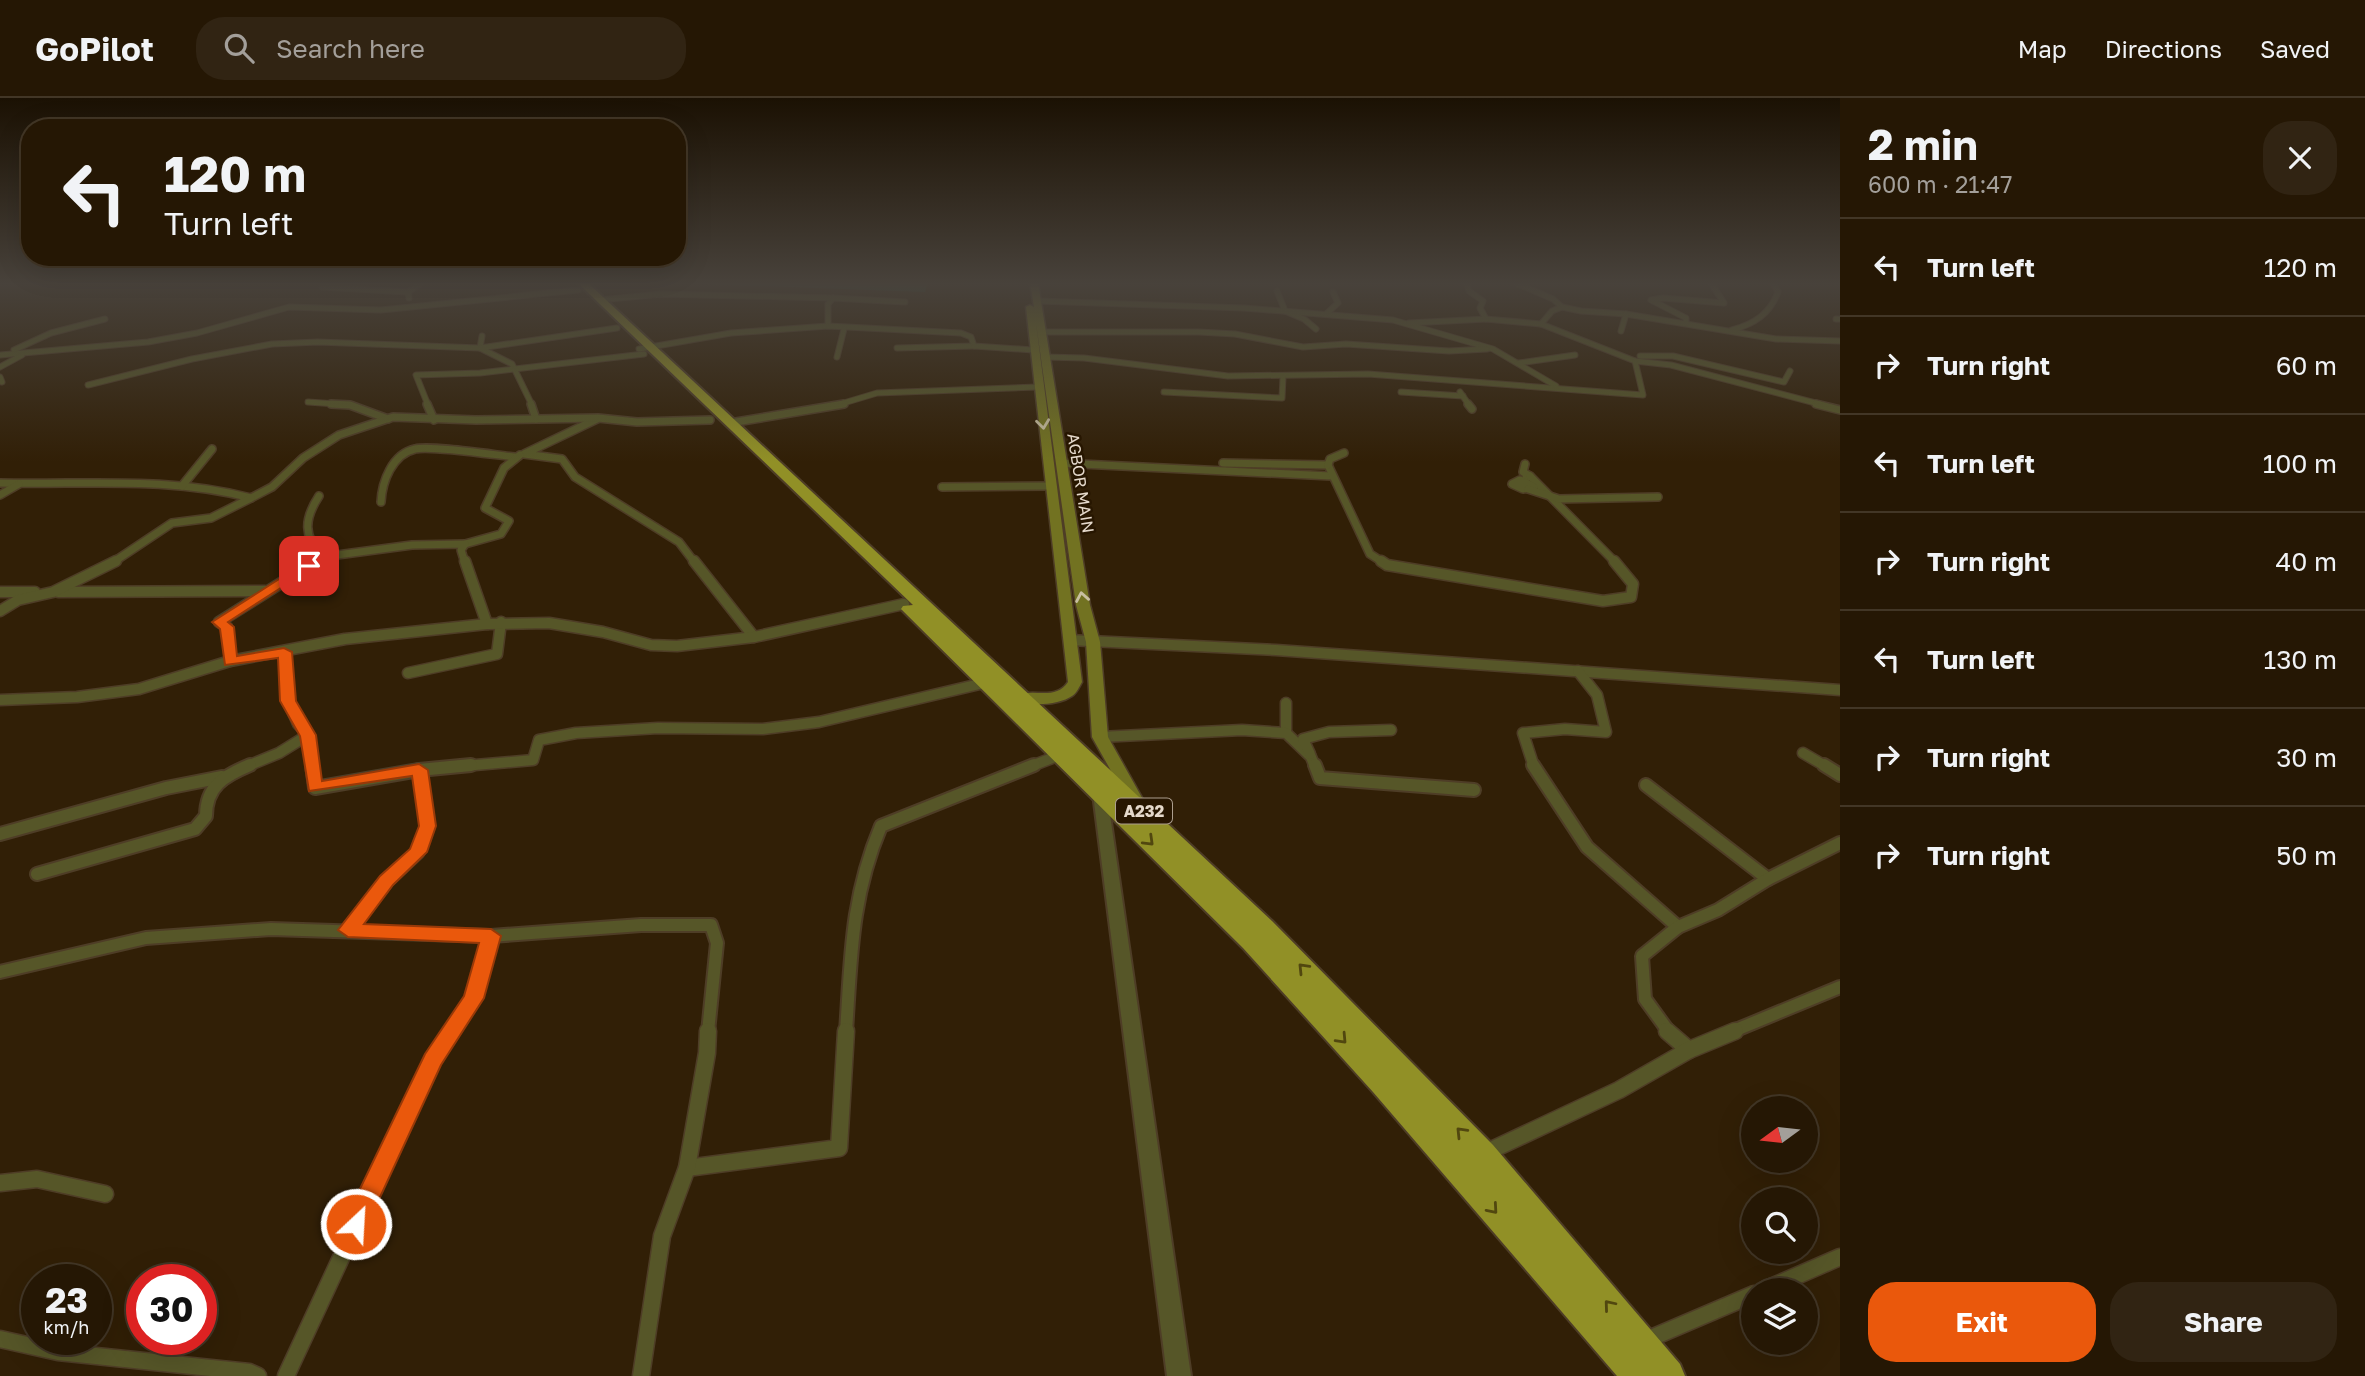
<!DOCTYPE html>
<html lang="en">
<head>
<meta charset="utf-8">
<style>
  :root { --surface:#251704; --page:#312413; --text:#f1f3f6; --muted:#a39f9a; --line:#423626; --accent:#ea580c }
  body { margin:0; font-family:"Golos Text",sans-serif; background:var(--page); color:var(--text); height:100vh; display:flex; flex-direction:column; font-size:26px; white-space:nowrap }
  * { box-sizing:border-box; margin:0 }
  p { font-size:23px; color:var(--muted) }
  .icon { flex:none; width:38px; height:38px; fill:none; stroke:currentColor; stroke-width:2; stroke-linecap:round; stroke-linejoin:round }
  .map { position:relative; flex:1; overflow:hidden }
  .drawer { display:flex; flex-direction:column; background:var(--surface); width:525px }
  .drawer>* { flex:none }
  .guide { position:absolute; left:21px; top:21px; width:665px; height:147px; border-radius:28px; box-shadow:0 7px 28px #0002,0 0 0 2px var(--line); background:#251704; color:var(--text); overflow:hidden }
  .needle { width:46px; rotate:255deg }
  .buttons { position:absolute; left:1741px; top:998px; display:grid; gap:14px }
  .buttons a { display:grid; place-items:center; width:77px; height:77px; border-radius:50%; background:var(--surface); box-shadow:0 7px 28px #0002,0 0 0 2px var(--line); font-size:35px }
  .speed { position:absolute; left:21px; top:1166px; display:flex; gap:14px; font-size:35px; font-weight:700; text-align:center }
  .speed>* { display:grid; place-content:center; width:91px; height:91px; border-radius:50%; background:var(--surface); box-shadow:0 7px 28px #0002,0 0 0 2px var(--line); line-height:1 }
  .speed small { font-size:18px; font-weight:400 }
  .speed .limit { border:10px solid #d22; background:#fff; color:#111 }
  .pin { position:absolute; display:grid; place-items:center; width:60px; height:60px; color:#fff; margin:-30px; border-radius:14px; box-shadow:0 4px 10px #0006 }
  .me { position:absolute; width:77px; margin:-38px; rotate:25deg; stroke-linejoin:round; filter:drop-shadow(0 0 5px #0008) }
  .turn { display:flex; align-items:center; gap:24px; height:147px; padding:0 28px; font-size:32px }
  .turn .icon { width:91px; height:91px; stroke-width:2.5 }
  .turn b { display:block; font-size:49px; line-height:60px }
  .round { display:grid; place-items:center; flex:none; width:74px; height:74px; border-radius:28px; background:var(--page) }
  .head { display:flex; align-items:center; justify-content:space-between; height:119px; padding:0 28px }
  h1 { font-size:42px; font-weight:700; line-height:52px }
  .button { display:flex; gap:14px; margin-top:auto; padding:14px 28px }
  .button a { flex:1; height:80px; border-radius:28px; background:var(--accent); color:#fff; font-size:28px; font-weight:700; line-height:80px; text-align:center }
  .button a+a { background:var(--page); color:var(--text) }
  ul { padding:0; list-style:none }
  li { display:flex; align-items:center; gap:21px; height:98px; padding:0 28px; border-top:2px solid var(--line) }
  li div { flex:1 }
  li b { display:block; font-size:26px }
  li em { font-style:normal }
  header { display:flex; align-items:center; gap:42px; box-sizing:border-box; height:98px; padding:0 35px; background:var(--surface); border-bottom:2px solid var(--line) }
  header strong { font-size:33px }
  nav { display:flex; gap:38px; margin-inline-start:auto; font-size:24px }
  .search { width:490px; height:63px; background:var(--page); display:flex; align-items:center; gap:18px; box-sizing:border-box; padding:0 24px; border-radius:28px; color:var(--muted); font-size:26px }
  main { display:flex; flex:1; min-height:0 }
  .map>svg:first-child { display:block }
  .green { fill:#1c513c }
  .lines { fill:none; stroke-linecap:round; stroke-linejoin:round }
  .minor-far4-casing { stroke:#4e3d26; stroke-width:7 }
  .minor-far3-casing { stroke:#4e3d26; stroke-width:10 }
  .minor-far2-casing { stroke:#4e3d26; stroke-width:13 }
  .minor-far1-casing { stroke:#4e3d26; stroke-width:16 }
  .minor-casing { stroke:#4e3d26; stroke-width:19 }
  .tertiary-casing { stroke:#4e3d26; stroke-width:4 }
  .secondary-casing { stroke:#4e3d26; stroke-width:3 }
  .trunk-casing { stroke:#4e3d26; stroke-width:4 }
  .minor-far4 { stroke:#565628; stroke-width:5 }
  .minor-far3 { stroke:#565628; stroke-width:7 }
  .minor-far2 { stroke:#565628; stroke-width:10 }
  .minor-far1 { stroke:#565628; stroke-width:12 }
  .minor { stroke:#565628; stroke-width:16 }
  .tertiary { fill:#565628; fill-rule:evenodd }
  .secondary { fill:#727221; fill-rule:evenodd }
  .trunk { fill:#919026; fill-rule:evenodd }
  .oneway { stroke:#c8bfa0 }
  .oneway2 { stroke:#51470f }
  .route { fill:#ea580c; stroke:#983908; stroke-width:2 }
  .labels { text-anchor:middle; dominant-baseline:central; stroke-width:5; stroke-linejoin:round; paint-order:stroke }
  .far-street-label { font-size:16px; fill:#e5d9cb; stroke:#271600 }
  .shield { fill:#271600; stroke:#ac9e8e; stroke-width:2 }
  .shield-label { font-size:16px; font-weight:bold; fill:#e5d9cb }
</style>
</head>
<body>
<header>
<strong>GoPilot</strong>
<div class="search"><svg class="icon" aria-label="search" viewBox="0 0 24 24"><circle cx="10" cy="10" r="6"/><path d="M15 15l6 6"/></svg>Search here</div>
<nav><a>Map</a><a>Directions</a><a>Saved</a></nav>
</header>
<main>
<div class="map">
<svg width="1840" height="1278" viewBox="0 0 1840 1278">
  <rect width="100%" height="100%" fill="#311f06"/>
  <path class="green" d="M 676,185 L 928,185 L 925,194 Z"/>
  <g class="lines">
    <g class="minor-far4-casing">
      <g id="minor-far4">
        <path d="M 329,185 L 322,189 L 408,194"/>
        <path d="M 1467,185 L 1469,193 L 1483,203 L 1480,210 L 1486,221 L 1541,226 L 1635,263 L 1671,267 L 1823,307"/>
        <path d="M 1516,185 L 1553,201 L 1562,209 L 1581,213 L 1626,216 L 1776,241 L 1840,243"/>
        <path d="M 1277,193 L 1285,213 L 1304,221 L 1316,231"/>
        <path d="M 409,200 L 408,194 L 421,185"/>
        <path d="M 833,200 L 905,204"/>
        <path d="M 599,202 L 661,196 L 833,200 L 828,206 L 828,228"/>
        <path d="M 1038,203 L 1244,210 L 1393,222 L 1493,251 L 1556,288"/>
        <path d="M 1326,216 L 1338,205 L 1333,194"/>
        <path d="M 1836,221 L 1840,221"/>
        <path d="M 1409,225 L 1486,221"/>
        <path d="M 1686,225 L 1686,220 L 1651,202 L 1663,200 L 1724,205 L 1711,185"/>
        <path d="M 1541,226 L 1552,213 L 1562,209"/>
        <path d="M 1732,232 C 1754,226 1770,216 1778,194 L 1773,185"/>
        <path d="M 1621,233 L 1626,216"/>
        <path d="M 1044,234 L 1199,234 L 1235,236 L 1303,249 L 1346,246 L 1449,253 L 1487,251"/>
        <path d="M 482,238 L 480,250 L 512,266 L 532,307"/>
        <path d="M 897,250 L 974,248"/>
        <path d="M 639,251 L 731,235 L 828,228 L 961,235 L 971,239 L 974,248 L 1033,252"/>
        <path d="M 14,252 L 51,235 L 105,221"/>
        <path d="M 0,257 L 148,244 L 197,235 L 289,209 L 381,212 L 578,192"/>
        <path d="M 1640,258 L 1673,258 L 1784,284 L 1790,273"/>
        <path d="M 837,259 L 844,231"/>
        <path d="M 1045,259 L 1084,260 L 1228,278 L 1368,276 L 1643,297 L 1635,263"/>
        <path d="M 1519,265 L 1575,257"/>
        <path d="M 0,269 L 22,257"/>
        <path d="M 0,279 L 2,284"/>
        <path d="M 88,287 L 192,261 L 272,246 L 318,244 L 480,250 L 617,230"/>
        <path d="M 1164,294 L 1282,300 L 1283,279"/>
        <path d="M 1401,294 L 1463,298"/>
        <path d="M 1460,294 L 1469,307"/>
        <path d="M 308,304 L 351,307"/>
        <path d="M 428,307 L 416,277 L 480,275 L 644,256"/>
        <path d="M 837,307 L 877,295 L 1038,289"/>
      </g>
    </g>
    <g class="minor-far3-casing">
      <g id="minor-far3">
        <path d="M 331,306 L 350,307 L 388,321"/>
        <path d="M 427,306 L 434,322"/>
        <path d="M 531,306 L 536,321"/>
        <path d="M 1468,306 L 1472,311"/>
        <path d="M 1816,306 L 1840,312"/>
        <path d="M 597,321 L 524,356 L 562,361 L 575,379 L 679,444 L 695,465"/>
        <path d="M 730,325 L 844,306"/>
        <path d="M 1060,365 L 1331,378"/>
        <path d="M 1223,365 L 1328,367"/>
        <path d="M 1525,366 L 1523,374 L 1530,378 L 1526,380"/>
        <path d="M 1328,367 L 1370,456 L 1384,465"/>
        <path d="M 1328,367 L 1330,361 L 1344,355"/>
        <path d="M 1530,378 L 1616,465"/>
        <path d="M 1520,382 L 1534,389 L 1523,391 L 1512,386 Z"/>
        <path d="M 0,385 C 85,387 168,378 251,400 L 272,389 L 303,360 L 339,337 L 393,319 L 476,322 L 598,320 L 637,324 L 710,322"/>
        <path d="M 182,388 L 212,351"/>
        <path d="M 942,389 L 1050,388"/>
        <path d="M 1528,391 L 1559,401 L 1658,399"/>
        <path d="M 0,397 L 19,386"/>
        <path d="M 319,398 C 304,421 303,438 322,459"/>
        <path d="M 381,404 C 382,384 392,356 415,351 C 430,347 495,357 515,359"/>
        <path d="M 465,446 L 501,436 L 509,423 L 485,410 L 504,370 L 520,357"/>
        <path d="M 112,465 L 172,425 L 211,420 L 251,400"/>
        <path d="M 313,465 L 322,459 L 412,447 L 465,446 L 461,452 L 465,465"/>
      </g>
    </g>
    <g class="minor-far2-casing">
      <g id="minor-far2">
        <path d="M 465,463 L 487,526"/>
        <path d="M 694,463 L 754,539"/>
        <path d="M 1381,463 L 1387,467 L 1603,503 L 1631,499 L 1633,486 L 1614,463"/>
        <path d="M 0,494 L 35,494"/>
        <path d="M 58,494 L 265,493"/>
        <path d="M 0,513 L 18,502 L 53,494 L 116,463"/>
        <path d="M 1069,542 L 1276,552 L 1840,592"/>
        <path d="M 284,554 L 288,603 L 298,626 L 308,637 L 312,669"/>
        <path d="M 230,563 L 227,529 L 219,524 L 316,463"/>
        <path d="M 408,575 L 497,556 L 501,524"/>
        <path d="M 0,602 L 77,599 L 139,591 L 230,563 L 345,541 L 487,526 L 549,525 L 603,534 L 651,547 L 677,548 L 754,539 L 904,506"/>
        <path d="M 1286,605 L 1286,635"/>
        <path d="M 1100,639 L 1242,632 L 1286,635 L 1311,659 L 1315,669"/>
        <path d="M 1803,655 L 1827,669"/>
        <path d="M 1310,656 L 1303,641 L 1329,634 L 1391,632"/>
        <path d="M 245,669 L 279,655 L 308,637"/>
        <path d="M 452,669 L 533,662 L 539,642 L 576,635 L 658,630 L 763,631 L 819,624 L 984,585"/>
        <path d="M 1029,669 L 1060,657"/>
        <path d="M 1534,669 L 1523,635 L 1565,631 L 1606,634 L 1597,597 L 1578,573"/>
      </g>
    </g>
    <g class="minor-far1-casing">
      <g id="minor-far1">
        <path d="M 312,667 L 315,690 L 419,672 L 471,667"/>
        <path d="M 1315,667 L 1320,680 L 1474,692"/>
        <path d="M 1533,667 L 1587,749 L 1678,829"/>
        <path d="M 1824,667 L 1840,677"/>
        <path d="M 1646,687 L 1768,781"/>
        <path d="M 0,736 L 166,690 L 222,679"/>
        <path d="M 37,776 L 195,731 L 206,718 C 206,688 224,678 250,667"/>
        <path d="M 348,832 L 387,783 L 418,754 L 428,728 L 419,672"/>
        <path d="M 0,874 L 146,840 L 271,831 L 491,838 L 641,827 L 711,827 L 717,845 L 708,934"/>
        <path d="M 451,934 L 473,900 L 491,838"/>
        <path d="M 846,934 C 851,859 851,799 881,728 L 1034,667"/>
        <path d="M 1669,934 L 1645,901 L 1642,858 L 1678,829 L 1718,812 L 1768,781 L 1840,745"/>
        <path d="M 1731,934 L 1840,889"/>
      </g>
    </g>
    <g class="minor-casing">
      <g id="minor">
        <path d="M 1667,933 L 1689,952"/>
        <path d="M 1485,1055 L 1619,992 L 1689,952 L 1735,933"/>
        <path d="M 687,1070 L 839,1050 L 846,933"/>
        <path d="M 0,1085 L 37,1081 L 105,1096"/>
        <path d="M 1764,1192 L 1840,1159"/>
        <path d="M 0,1241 L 58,1254 L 249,1274 L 258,1278"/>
        <path d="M 1644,1243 L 1754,1196"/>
        <path d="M 286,1278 L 433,962 L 452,933"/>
        <path d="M 641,1278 L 662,1138 L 687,1070 L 707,955 L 708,933"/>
      </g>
    </g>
    <g class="tertiary-casing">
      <path id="tertiary" d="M 1100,691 L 1107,696 L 1191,1278 L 1167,1278 L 1093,696 Z"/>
    </g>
    <g class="secondary-casing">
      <path id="secondary" d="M 1030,185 L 1038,185 L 1090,507 L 1100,544 L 1108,639 L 1145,705 L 1137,710 L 1129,705 L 1092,639 L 1086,544 L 1076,507 L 1036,225 L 1082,584 C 1079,589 1077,595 1072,598 C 1059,607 1026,610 1014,600 C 1030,587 1054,605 1068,584 L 1026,209 L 1030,207 L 1034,209 Z"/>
    </g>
    <g class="trunk-casing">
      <path id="trunk" d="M 578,185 L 588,185 L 1272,823 L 1493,1047 L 1680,1266 L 1685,1278 L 1617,1278 L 1373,994 L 1243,850 L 901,511 L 903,508 L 913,507 Z"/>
    </g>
    <use href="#minor-far4" class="minor-far4"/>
    <use href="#minor-far3" class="minor-far3"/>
    <use href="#minor-far2" class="minor-far2"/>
    <use href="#minor-far1" class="minor-far1"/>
    <use href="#minor" class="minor"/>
    <use href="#tertiary" class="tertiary"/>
    <use href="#secondary" class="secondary"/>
    <use href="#trunk" class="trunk"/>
  </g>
  <defs><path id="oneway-chevron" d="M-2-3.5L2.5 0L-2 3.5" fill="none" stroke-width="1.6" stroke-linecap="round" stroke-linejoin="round" transform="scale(1.75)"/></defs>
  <g class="oneway">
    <use href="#oneway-chevron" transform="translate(1043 326) rotate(83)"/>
    <use href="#oneway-chevron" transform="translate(1082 499) rotate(-100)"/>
  </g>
  <g class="oneway2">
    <use href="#oneway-chevron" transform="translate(1149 743) rotate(44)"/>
    <use href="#oneway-chevron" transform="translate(1303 870) rotate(-134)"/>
    <use href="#oneway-chevron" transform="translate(1342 941) rotate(47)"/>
    <use href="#oneway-chevron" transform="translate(1461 1034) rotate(-134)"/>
    <use href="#oneway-chevron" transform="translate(1493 1111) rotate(49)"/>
    <use href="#oneway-chevron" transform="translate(1609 1207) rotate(-130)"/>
  </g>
  <linearGradient id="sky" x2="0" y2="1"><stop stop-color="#1b1103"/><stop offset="0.51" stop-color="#48423b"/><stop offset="1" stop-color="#48423b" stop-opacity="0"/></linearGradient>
  <rect width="1840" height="364" fill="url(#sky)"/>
  <path class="route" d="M 304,465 L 315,468 L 228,524 L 234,529 L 237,558 L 284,550 L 292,554 L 296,603 L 316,637 L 322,683 L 419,666 L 428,672 L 436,728 L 427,754 L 393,787 L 364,826 L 491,831 L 501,838 L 484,900 L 441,967 L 364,1134 L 356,1138 L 347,1134 L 343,1126 L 425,956 L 464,898 L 479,845 L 348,839 L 338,832 L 380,778 L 410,751 L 419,728 L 412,678 L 309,693 L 300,638 L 280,603 L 278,560 L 225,567 L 220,531 L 212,524 Z"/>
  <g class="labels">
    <g class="far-street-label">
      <text transform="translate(1081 385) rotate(81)">AGBOR MAIN</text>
    </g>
    <rect class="shield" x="1116" y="700.5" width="56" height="25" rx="5"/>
    <g class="shield-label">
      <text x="1144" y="713">A232</text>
    </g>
  </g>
</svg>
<div class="buttons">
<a><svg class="needle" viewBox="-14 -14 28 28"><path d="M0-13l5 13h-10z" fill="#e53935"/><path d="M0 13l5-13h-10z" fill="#a39f9a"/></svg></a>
<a><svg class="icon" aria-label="search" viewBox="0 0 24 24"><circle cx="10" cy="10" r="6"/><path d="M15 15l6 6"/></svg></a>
<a><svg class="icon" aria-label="layers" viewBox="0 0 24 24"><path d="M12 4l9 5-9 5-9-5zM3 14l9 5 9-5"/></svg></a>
</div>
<div class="speed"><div>23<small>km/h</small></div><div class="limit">30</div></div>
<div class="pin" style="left:309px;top:468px;background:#d93025"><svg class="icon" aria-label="arrive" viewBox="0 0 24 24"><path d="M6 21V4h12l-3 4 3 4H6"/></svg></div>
<svg class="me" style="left:356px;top:1126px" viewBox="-20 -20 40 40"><circle r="17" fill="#ea580c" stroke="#fff" stroke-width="3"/><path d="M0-11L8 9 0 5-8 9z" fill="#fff"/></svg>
<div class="guide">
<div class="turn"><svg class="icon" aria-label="left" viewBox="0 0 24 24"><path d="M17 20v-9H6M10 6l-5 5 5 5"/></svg><div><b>120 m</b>Turn left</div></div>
</div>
</div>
<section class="drawer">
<div class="head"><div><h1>2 min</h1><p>600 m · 21:47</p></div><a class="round"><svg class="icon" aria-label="close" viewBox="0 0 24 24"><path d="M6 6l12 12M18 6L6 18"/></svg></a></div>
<ul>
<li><svg class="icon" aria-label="left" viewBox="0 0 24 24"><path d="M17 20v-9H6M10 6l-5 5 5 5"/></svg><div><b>Turn left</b></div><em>120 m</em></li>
<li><svg class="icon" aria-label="right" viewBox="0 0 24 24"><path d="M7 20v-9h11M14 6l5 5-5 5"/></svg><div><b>Turn right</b></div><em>60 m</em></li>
<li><svg class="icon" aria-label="left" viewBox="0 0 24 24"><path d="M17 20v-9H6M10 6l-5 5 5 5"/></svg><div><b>Turn left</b></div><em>100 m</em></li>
<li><svg class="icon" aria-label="right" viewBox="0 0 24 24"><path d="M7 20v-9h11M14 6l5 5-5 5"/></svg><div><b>Turn right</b></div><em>40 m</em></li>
<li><svg class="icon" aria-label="left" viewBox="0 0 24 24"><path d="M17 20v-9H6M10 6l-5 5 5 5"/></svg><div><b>Turn left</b></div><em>130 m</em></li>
<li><svg class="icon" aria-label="right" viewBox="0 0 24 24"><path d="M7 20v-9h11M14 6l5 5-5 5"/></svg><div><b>Turn right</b></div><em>30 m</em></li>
<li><svg class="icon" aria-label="right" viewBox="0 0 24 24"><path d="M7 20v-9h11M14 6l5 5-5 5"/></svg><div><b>Turn right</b></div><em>50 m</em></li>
</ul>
<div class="button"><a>Exit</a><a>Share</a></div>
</section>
</main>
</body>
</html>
